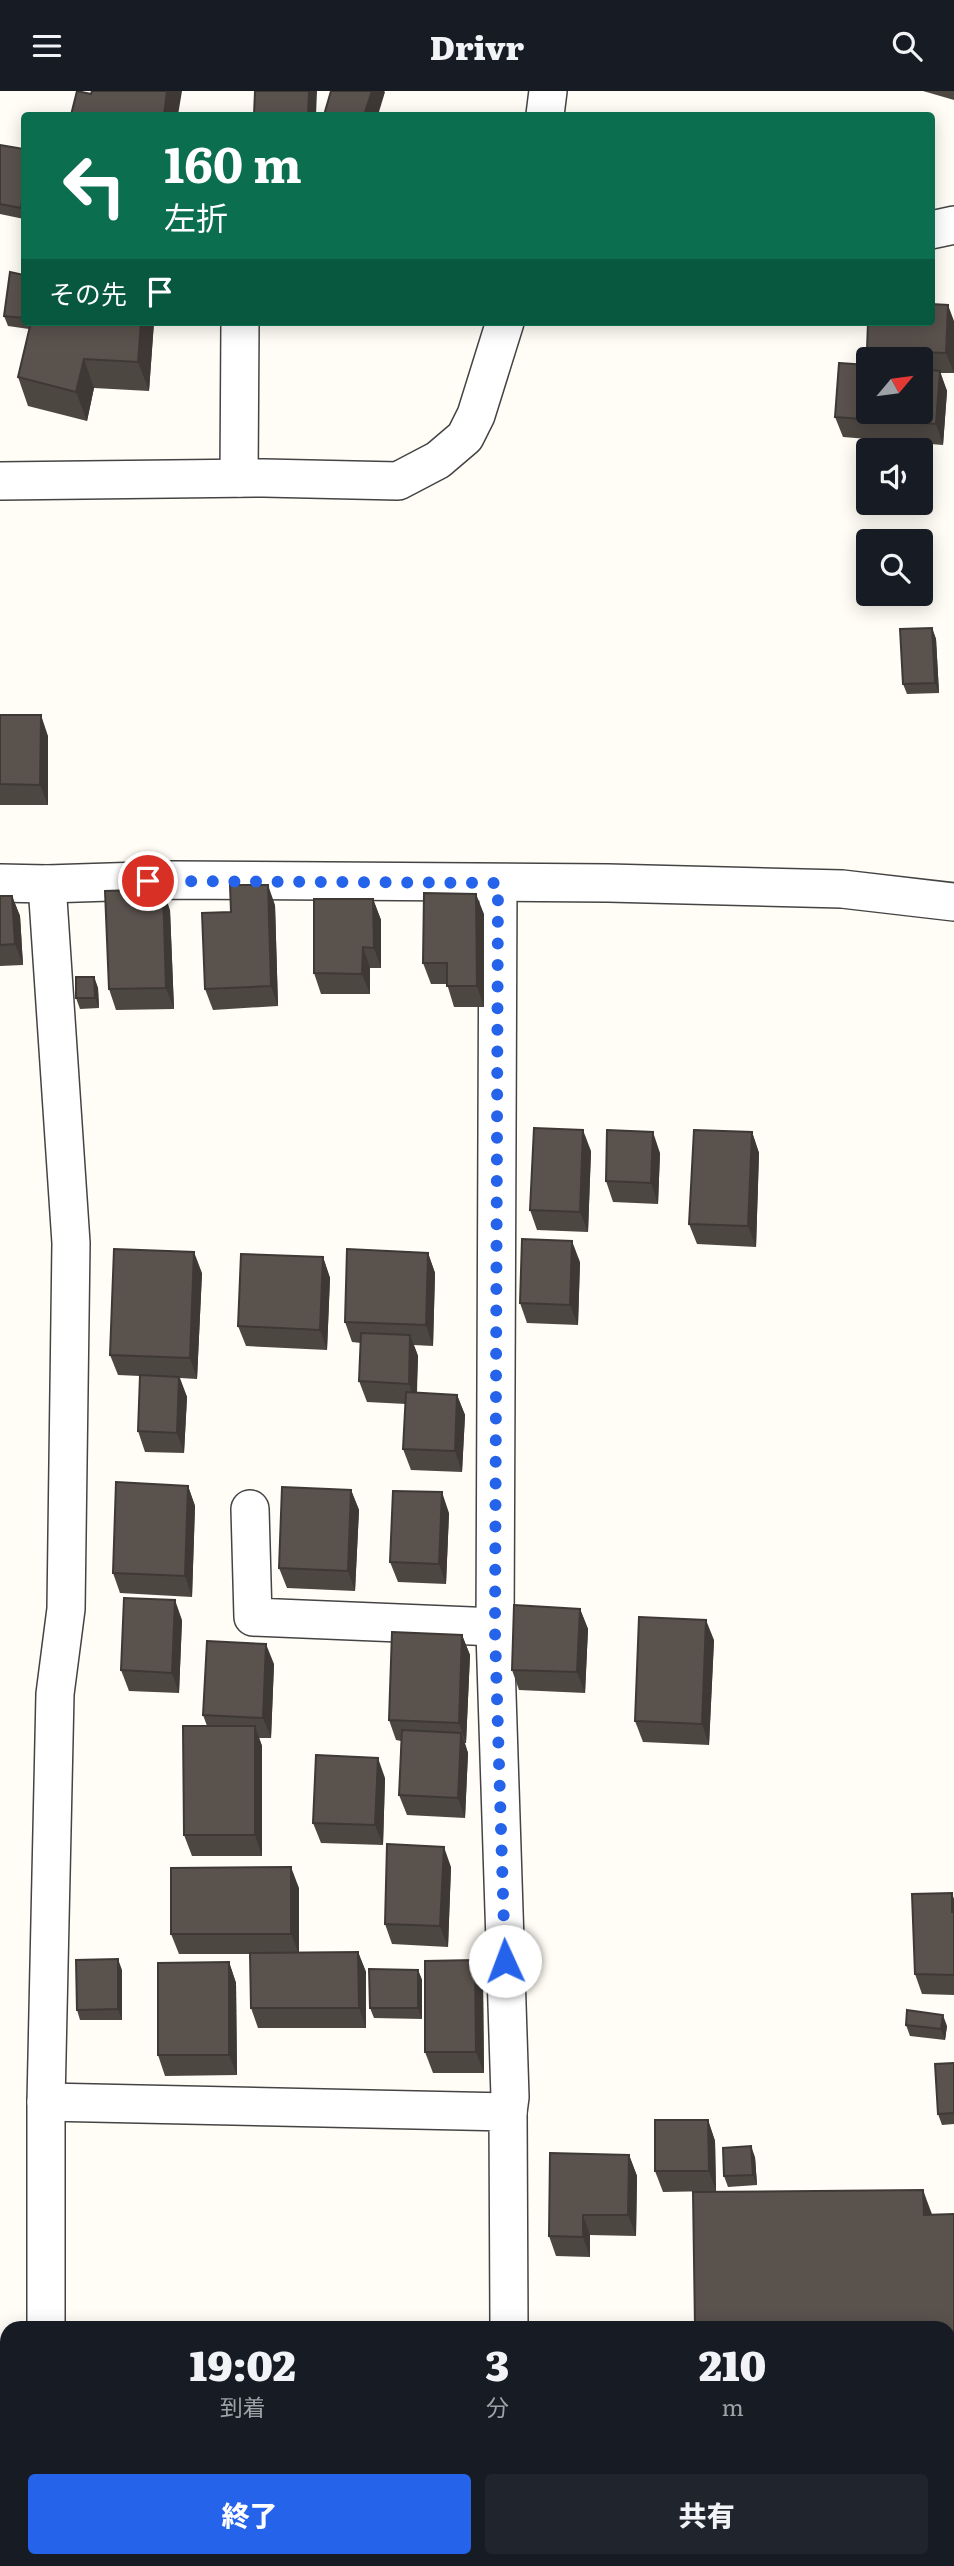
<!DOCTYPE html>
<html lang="ja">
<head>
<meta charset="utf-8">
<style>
  :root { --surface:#171b24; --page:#20242c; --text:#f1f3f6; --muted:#9ea1a6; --accent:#2563eb }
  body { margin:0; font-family:Literata,"Noto Sans JP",serif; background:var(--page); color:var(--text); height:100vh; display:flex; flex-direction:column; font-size:26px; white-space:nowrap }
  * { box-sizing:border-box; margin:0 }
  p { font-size:23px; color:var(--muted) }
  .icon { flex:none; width:38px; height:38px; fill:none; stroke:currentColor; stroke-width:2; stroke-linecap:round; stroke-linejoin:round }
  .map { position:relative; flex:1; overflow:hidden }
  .sheet { position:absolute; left:0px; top:2230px; width:956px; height:247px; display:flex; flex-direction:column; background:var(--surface); border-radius:21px 21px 0 0; box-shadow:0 4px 18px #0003 }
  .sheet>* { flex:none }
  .hud { position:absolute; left:21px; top:21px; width:914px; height:214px; border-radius:7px; box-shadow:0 4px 18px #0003; background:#0b6e4f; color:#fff; overflow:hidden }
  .needle { width:46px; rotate:61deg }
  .controls { position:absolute; left:856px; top:256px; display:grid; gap:14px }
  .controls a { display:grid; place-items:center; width:77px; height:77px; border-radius:7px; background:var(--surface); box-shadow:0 4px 18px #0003; font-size:35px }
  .pin { position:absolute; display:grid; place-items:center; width:60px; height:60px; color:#fff; margin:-30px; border:4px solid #fff; border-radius:50%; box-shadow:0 2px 7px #0007 }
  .me { position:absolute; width:77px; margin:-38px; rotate:358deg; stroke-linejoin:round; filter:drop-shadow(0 0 5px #0008) }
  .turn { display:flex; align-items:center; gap:24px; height:147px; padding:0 28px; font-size:32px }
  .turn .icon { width:91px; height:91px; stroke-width:2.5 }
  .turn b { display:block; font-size:49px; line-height:60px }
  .then { display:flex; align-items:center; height:66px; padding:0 28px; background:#0003; gap:14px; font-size:26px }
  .eta { display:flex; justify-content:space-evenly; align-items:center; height:119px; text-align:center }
  .eta b { font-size:42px; font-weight:800; line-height:49px }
  .action { display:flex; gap:14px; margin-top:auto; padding:14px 28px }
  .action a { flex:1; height:80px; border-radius:7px; background:var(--accent); color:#fff; font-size:28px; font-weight:800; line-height:80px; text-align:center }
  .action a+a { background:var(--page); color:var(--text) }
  header { display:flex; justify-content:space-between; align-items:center; height:91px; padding:0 28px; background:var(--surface); font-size:32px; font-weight:800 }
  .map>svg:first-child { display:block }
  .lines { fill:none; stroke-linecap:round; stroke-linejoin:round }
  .minor-casing { stroke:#444; stroke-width:40 }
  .minor { stroke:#fff; stroke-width:37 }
  .wall { fill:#4d4742 }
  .shaded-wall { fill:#3f3936 }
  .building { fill:#5a524d; stroke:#3f3936; stroke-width:2 }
  .route { stroke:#2563eb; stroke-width:12; stroke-dasharray:0 21.6 }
</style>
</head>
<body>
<header><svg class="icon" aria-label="menu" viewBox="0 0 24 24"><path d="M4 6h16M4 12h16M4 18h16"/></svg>Drivr<svg class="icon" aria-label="search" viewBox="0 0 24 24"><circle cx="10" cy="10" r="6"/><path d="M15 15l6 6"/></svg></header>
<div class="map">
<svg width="954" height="2475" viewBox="0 0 954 2475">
  <rect width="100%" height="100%" fill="#fffdf5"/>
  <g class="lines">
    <g class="minor-casing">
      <g id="minor">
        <path d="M 545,24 L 548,0"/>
        <path d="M 931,139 L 954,134"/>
        <path d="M 239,387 L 240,231"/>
        <path d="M 0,390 L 264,387 L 398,390 L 438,369 L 465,346 L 476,324 L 505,231"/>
        <path d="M 0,792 L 47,793 L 173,789 L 608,792 L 842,798 L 954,811"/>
        <path d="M 498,792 L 495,1541 L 510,2006 L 508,2021"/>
        <path d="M 250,1418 L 253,1526 L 496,1536"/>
        <path d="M 46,2011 L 508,2021 L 509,2236"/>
        <path d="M 46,2236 L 46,2011 L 55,1603 L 66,1518 L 71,1152 L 47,793"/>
        <path d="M 510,2469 L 510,2475"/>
        <path d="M 46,2475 L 46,2469"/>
      </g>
    </g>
    <use href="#minor" class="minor"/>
  </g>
  <g class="wall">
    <path d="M 923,0 L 954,0 L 954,9 Z"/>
    <path d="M 0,54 L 24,58 L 24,128 L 0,123 Z"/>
    <path d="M 24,184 L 24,231 L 154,231 L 149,300 L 94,297 L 87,330 L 28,315 L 18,286 L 29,238 L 8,235 L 4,225 Z"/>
    <path d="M 954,230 L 954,282 L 940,282 L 947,300 L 943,354 L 843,346 L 835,326 L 920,320 L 920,268 L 870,268 L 867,259 Z"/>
    <path d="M 932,537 L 936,548 L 939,602 L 907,603 L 903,593 Z"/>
    <path d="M 0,624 L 48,645 L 48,714 L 0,714 Z"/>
    <path d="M 0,805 L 12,805 L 20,825 L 23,874 L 0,875 Z"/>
    <path d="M 373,808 L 381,829 L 381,877 L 370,877 L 370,903 L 321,903 L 314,882 Z"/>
    <path d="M 275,814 L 278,915 L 213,919 L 205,898 L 231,821 Z"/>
    <path d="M 170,819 L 174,918 L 116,919 L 109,898 Z"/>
    <path d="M 484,823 L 484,916 L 454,916 L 447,893 L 431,893 L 423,872 Z"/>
    <path d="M 94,886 L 98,897 L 99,917 L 80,918 L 76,907 Z"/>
    <path d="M 752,1041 L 759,1062 L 756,1156 L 697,1153 L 689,1133 Z"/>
    <path d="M 591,1060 L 588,1141 L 537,1139 L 530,1119 Z"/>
    <path d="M 660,1062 L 658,1113 L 613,1111 L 606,1090 Z"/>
    <path d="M 428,1162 L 435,1182 L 433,1255 L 414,1254 L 418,1265 L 417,1302 L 457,1304 L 465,1324 L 462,1381 L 411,1379 L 403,1358 L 406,1313 L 367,1311 L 359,1290 L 361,1252 L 352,1251 L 345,1231 Z"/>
    <path d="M 323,1166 L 330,1187 L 327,1259 L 246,1255 L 238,1235 Z"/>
    <path d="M 580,1171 L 578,1234 L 527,1232 L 520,1212 Z"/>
    <path d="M 202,1182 L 197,1288 L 180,1287 L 187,1306 L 184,1362 L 145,1361 L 138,1340 L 140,1285 L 118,1284 L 110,1264 Z"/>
    <path d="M 188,1395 L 195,1415 L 192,1506 L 120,1502 L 113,1482 Z"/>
    <path d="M 351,1399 L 359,1419 L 355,1500 L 287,1497 L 279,1477 Z"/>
    <path d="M 449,1422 L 446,1493 L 398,1491 L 390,1471 Z"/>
    <path d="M 580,1518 L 588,1538 L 585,1602 L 519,1599 L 512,1579 Z"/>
    <path d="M 182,1529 L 179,1602 L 129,1600 L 121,1579 Z"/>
    <path d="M 462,1544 L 470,1564 L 466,1652 L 465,1652 L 468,1662 L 465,1727 L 407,1724 L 399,1704 L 401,1650 L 396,1649 L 389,1629 Z"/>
    <path d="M 714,1549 L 709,1654 L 643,1651 L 635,1630 Z"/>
    <path d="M 274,1573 L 271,1647 L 259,1647 L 262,1655 L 262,1765 L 192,1765 L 184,1744 L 207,1635 L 203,1624 Z"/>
    <path d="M 385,1687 L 383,1754 L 321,1752 L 313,1732 Z"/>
    <path d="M 451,1776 L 448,1856 L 392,1853 L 385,1833 Z"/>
    <path d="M 299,1797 L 299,1861 L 358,1861 L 366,1881 L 366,1937 L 258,1937 L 251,1917 L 250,1863 L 179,1863 L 171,1843 Z"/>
    <path d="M 954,1808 L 954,1904 L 922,1903 L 915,1883 Z"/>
    <path d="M 229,1871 L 236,1892 L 237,1984 L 165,1985 L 158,1964 Z"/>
    <path d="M 122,1879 L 122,1929 L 80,1929 L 77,1919 Z"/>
    <path d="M 418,1879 L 422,1889 L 422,1928 L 374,1927 L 370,1917 Z"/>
    <path d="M 483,1890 L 484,1982 L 433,1982 L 425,1961 Z"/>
    <path d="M 906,1934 L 947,1935 L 945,1949 L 910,1945 Z"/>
    <path d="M 954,1972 L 954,2033 L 942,2034 L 938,2023 Z"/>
    <path d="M 708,2029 L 715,2050 L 716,2100 L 663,2101 L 655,2080 Z"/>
    <path d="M 629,2064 L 637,2085 L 636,2145 L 590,2144 L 590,2166 L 556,2165 L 549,2145 Z"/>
    <path d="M 755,2066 L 757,2094 L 728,2096 L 724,2085 Z"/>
    <path d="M 954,2123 L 954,2407 L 948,2407 L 948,2236 L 932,2124 Z"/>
  </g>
  <g class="shaded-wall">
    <path d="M 167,0 L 182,0 L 178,24 L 164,24 Z"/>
    <path d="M 309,0 L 317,0 L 316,24 L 308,24 Z"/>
    <path d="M 372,0 L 384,0 L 385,1 L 378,24 L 364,24 Z"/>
    <path d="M 24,96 L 24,127 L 21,117 Z"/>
    <path d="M 948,214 L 954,230 L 954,282 L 946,262 Z"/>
    <path d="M 141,231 L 154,231 L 149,300 L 138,271 Z"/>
    <path d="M 84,268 L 94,297 L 87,330 L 76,301 Z"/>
    <path d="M 940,280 L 947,300 L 943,354 L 936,333 Z"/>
    <path d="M 932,537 L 936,548 L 939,602 L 935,592 Z"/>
    <path d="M 41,624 L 48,645 L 48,714 L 40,694 Z"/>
    <path d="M 268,794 L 275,814 L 278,915 L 271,895 Z"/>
    <path d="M 163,798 L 170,819 L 174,918 L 166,897 Z"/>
    <path d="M 476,803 L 484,823 L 484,916 L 477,895 Z"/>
    <path d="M 12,805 L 20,825 L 23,874 L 15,853 Z"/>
    <path d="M 373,808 L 381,829 L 381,877 L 374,857 Z"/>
    <path d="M 363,856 L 370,877 L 370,903 L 362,883 Z"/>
    <path d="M 94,886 L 98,897 L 99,917 L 95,907 Z"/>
    <path d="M 583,1039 L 591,1060 L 588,1141 L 580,1121 Z"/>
    <path d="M 653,1041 L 660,1062 L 658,1113 L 651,1092 Z"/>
    <path d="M 752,1041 L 759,1062 L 756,1156 L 748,1135 Z"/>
    <path d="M 572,1150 L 580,1171 L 578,1234 L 570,1214 Z"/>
    <path d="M 194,1161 L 202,1182 L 197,1288 L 190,1267 Z"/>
    <path d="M 428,1162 L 435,1182 L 433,1255 L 426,1234 Z"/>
    <path d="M 323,1166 L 330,1187 L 327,1259 L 320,1239 Z"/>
    <path d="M 410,1244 L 418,1265 L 416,1313 L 409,1293 Z"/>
    <path d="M 179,1286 L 187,1306 L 184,1362 L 177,1342 Z"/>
    <path d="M 457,1304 L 465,1324 L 462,1381 L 455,1360 Z"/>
    <path d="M 188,1395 L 195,1415 L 192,1506 L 185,1485 Z"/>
    <path d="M 351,1399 L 359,1419 L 355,1500 L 348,1480 Z"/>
    <path d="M 442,1401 L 449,1422 L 446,1493 L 439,1473 Z"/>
    <path d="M 175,1509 L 182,1529 L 179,1602 L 172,1582 Z"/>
    <path d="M 580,1518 L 588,1538 L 585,1602 L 577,1581 Z"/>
    <path d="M 706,1529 L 714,1549 L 709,1654 L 702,1633 Z"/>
    <path d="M 462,1544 L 470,1564 L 466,1652 L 459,1632 Z"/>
    <path d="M 266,1553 L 274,1573 L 271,1647 L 263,1627 Z"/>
    <path d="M 255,1635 L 262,1655 L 262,1765 L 255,1744 Z"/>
    <path d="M 461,1642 L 468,1662 L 465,1727 L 458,1707 Z"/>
    <path d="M 378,1667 L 385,1687 L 383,1754 L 375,1734 Z"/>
    <path d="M 444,1756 L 451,1776 L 448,1856 L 440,1835 Z"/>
    <path d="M 291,1776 L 299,1797 L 299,1863 L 291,1843 Z"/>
    <path d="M 952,1802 L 954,1808 L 954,1825 L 952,1821 Z"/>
    <path d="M 358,1861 L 366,1881 L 366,1937 L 359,1917 Z"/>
    <path d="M 118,1868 L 122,1879 L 122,1929 L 118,1918 Z"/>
    <path d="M 475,1869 L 483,1890 L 484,1982 L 476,1961 Z"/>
    <path d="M 229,1871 L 236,1892 L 237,1984 L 229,1964 Z"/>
    <path d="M 418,1879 L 422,1889 L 422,1928 L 418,1917 Z"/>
    <path d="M 943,1924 L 947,1935 L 945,1949 L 941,1938 Z"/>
    <path d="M 708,2029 L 715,2050 L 716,2100 L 709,2080 Z"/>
    <path d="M 751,2055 L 755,2066 L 757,2094 L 753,2084 Z"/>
    <path d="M 629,2064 L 637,2085 L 636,2145 L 628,2124 Z"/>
    <path d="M 923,2099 L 936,2134 L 924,2124 Z"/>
    <path d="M 583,2124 L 590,2144 L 590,2166 L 583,2146 Z"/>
    <rect x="721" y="2469" width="10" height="6"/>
    <path d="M 825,2469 L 834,2469 L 835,2475 L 825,2475 Z"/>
  </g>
  <g class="building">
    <path d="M 77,0 L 91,3 L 92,0 L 167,0 L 164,24 L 71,24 Z"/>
    <path d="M 255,0 L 309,0 L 308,24 L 254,24 Z"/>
    <path d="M 331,0 L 372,0 L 364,24 L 324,24 Z"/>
    <path d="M 0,54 L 24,58 L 24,96 L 21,117 L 0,113 Z"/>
    <path d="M 10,181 L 24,184 L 24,227 L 4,225 Z"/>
    <path d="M 931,213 L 948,214 L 946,262 L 867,259 L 868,231 L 931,231 Z"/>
    <path d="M 31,231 L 141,231 L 138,271 L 84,268 L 76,301 L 18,286 Z"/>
    <path d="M 839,272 L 868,274 L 868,320 L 920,320 L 920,278 L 940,280 L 936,333 L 835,326 Z"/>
    <path d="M 932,537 L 935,592 L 903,593 L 900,538 Z"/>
    <path d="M 0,624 L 41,624 L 40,694 L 0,693 Z"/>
    <path d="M 230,794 L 268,794 L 271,895 L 205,898 L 202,822 L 231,821 Z"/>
    <path d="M 163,798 L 166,897 L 109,898 L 105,800 Z"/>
    <path d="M 424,802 L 476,803 L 477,895 L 447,895 L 447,872 L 423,872 Z"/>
    <path d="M 0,805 L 12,805 L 15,853 L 0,854 Z"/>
    <path d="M 314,808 L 373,808 L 374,857 L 363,856 L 362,883 L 314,882 Z"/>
    <path d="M 76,886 L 94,886 L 95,907 L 76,907 Z"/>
    <path d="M 534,1037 L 583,1039 L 580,1121 L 530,1119 Z"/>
    <path d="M 607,1039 L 653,1041 L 651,1092 L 606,1090 Z"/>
    <path d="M 694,1039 L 752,1041 L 748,1135 L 689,1133 Z"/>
    <path d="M 522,1148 L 572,1150 L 570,1214 L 520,1212 Z"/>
    <path d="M 114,1158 L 194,1161 L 190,1267 L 110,1264 Z"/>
    <path d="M 347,1158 L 428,1162 L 426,1234 L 345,1231 Z"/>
    <path d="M 241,1163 L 323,1166 L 320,1239 L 238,1235 Z"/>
    <path d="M 361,1242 L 410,1244 L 409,1293 L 359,1290 Z"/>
    <path d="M 140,1284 L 179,1286 L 177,1342 L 138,1340 Z"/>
    <path d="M 406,1301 L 457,1304 L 455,1360 L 403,1358 Z"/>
    <path d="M 116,1391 L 188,1395 L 185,1485 L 113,1482 Z"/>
    <path d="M 282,1396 L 351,1399 L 348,1480 L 279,1477 Z"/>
    <path d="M 393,1400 L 442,1401 L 439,1473 L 390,1471 Z"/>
    <path d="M 124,1507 L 175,1509 L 172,1582 L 121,1579 Z"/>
    <path d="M 514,1514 L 580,1518 L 577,1581 L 512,1579 Z"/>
    <path d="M 639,1526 L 706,1529 L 702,1633 L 635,1630 Z"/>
    <path d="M 392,1541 L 462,1544 L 459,1632 L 389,1629 Z"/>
    <path d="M 207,1550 L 266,1553 L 263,1627 L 203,1624 Z"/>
    <path d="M 183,1635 L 255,1635 L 255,1744 L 184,1744 Z"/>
    <path d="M 402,1639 L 461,1642 L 458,1707 L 399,1704 Z"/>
    <path d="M 316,1664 L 378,1667 L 375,1734 L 313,1732 Z"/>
    <path d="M 387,1753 L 444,1756 L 440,1835 L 385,1833 Z"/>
    <path d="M 291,1776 L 291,1843 L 171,1843 L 171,1777 Z"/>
    <path d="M 952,1802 L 952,1821 L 954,1821 L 954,1884 L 915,1883 L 912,1803 Z"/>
    <path d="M 358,1861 L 359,1917 L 251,1917 L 250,1862 Z"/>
    <path d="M 118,1868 L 118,1918 L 77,1919 L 76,1869 Z"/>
    <path d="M 475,1869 L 476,1961 L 425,1961 L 425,1870 Z"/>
    <path d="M 229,1871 L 229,1964 L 158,1964 L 158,1872 Z"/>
    <path d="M 369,1878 L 418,1879 L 418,1917 L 370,1917 Z"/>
    <path d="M 907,1919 L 943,1924 L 941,1938 L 906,1934 Z"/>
    <path d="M 954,1972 L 954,2022 L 938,2023 L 935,1973 Z"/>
    <path d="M 655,2029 L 708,2029 L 709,2080 L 655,2080 Z"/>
    <path d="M 751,2055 L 753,2084 L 724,2085 L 723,2057 Z"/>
    <path d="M 550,2062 L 629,2064 L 628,2124 L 583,2124 L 583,2146 L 549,2145 Z"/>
    <path d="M 923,2099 L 924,2124 L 954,2123 L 954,2372 L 948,2372 L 948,2236 L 695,2236 L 693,2101 Z"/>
    <rect x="275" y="2234" width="70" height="2"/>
    <path d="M 630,2469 L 721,2469 L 721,2475 L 631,2475 Z"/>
    <rect x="755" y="2469" width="70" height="6"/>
  </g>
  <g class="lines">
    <path class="route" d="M 148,790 L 498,792 L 495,1541 L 505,1870"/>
  </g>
</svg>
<div class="controls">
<a><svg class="needle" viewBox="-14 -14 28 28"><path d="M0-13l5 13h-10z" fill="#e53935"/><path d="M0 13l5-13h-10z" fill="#9ea1a6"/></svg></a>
<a><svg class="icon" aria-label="sound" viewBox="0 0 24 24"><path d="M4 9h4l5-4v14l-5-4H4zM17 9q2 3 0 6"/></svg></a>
<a><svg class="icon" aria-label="search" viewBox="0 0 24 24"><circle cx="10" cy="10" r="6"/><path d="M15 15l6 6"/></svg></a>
</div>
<div class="pin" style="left:148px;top:790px;background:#d93025"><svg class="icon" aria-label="arrive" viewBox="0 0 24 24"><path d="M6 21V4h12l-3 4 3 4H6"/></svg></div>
<svg class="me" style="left:505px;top:1870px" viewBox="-20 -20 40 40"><circle r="19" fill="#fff"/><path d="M0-13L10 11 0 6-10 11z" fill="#2563eb"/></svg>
<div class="hud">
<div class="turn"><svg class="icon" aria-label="left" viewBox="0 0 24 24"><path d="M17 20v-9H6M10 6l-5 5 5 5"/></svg><div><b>160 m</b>左折</div></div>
<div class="then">その先<svg class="icon" aria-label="arrive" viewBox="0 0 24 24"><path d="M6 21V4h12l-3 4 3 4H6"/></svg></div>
</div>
<section class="sheet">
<div class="eta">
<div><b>19:02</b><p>到着</p></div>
<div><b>3</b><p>分</p></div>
<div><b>210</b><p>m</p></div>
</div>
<div class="action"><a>終了</a><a>共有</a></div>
</section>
</div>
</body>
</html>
